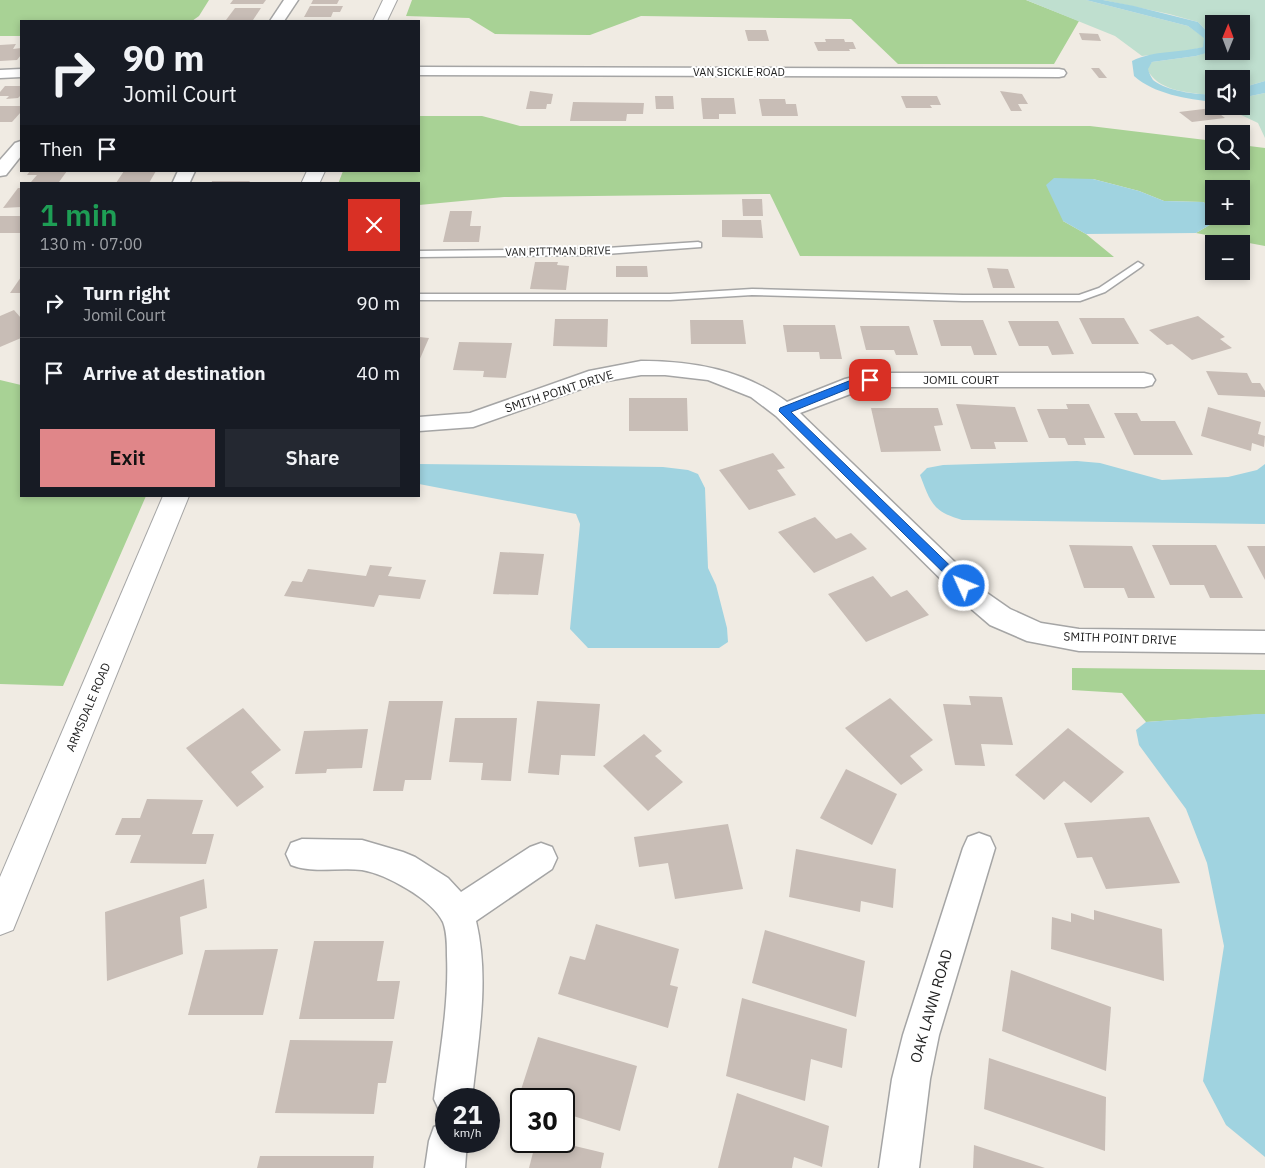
<!DOCTYPE html>
<html lang="en">
<head>
<meta charset="utf-8">
<style>
  :root { --surface:#171b24; --page:#242831; --text:#f1f3f6; --muted:#9ea1a6; --line:#363941; --accent:#e08689 }
  body { margin:0; font-family:"IBM Plex Sans",sans-serif; background:var(--page); color:var(--text); height:100vh; display:flex; flex-direction:column; font-size:19px; white-space:nowrap }
  * { box-sizing:border-box; margin:0 }
  p { font-size:16px; color:var(--muted) }
  .icon { flex:none; width:28px; height:28px; fill:none; stroke:currentColor; stroke-width:2; stroke-linecap:round; stroke-linejoin:round }
  .map { position:relative; flex:1; overflow:hidden }
  .details { position:absolute; left:20px; top:182px; width:400px; height:315px; display:flex; flex-direction:column; background:var(--surface); border-radius:0px; box-shadow:0 2px 8px #0003 }
  .details>* { flex:none }
  .top-card { position:absolute; left:20px; top:20px; width:400px; height:152px; border-radius:0px; box-shadow:0 2px 8px #0003; background:#171b24; color:var(--text); overflow:hidden }
  .needle { width:32px; rotate:1deg }
  .buttons { position:absolute; left:1205px; top:15px; display:grid; gap:10px }
  .buttons a { display:grid; place-items:center; width:45px; height:45px; border-radius:0px; background:var(--surface); box-shadow:0 2px 8px #0003; font-size:25px }
  .speed { position:absolute; left:435px; top:1088px; display:flex; gap:10px; font-size:25px; font-weight:700; text-align:center }
  .speed>* { display:grid; place-content:center; width:65px; height:65px; border-radius:50%; background:var(--surface); box-shadow:0 2px 8px #0003; line-height:1 }
  .speed small { font-size:12px; font-weight:400 }
  .speed .limit { border:2px solid #111; border-radius:8px; background:#fff; color:#111 }
  .pin { position:absolute; display:grid; place-items:center; width:42px; height:42px; color:#fff; margin:-21px; border-radius:10px; box-shadow:0 2px 8px #0006 }
  .me { position:absolute; width:55px; margin:-28px; rotate:314deg; stroke-linejoin:round; filter:drop-shadow(0 0 4px #0008) }
  .turn { display:flex; align-items:center; gap:18px; height:105px; padding:0 20px; font-size:22px }
  .turn .icon { width:65px; height:65px; stroke-width:2.5 }
  .turn b { display:block; font-size:35px; line-height:42px }
  .then { display:flex; align-items:center; height:48px; padding:0 20px; background:#0003; gap:10px; font-size:19px }
  .round { display:grid; place-items:center; flex:none; width:52px; height:52px; border-radius:0px; background:var(--page) }
  .overview { display:flex; align-items:center; justify-content:space-between; height:85px; padding:0 20px }
  h1 { font-size:30px; font-weight:600; line-height:38px; color:#1e9e55 }
  .primary-button { display:flex; gap:10px; margin-top:auto; padding:10px 20px }
  .primary-button a { flex:1; height:58px; border-radius:0px; background:var(--accent); color:#111; font-size:20px; font-weight:600; line-height:58px; text-align:center }
  .primary-button a+a { background:var(--page); color:var(--text) }
  ul { padding:0; list-style:none }
  li { display:flex; align-items:center; gap:15px; height:70px; padding:0 20px; border-top:1px solid var(--line) }
  li div { flex:1 }
  li b { display:block; font-size:19px }
  li em { font-style:normal }
  .map>svg:first-child { display:block }
  .forest { fill:#a8d295 }
  .wetland { fill:#bfdfcf }
  .water { fill:#a0d3e0 }
  .building { fill:#c8bdb6 }
  .lines { fill:none; stroke-linecap:round; stroke-linejoin:round }
  .service-casing { stroke:#a5a5a5; stroke-width:3 }
  .minor-casing { stroke:#a5a5a5; stroke-width:3 }
  .tertiary-casing { stroke:#a5a5a5; stroke-width:2 }
  .service { fill:#fff; fill-rule:evenodd }
  .minor { fill:#fff; fill-rule:evenodd }
  .tertiary { fill:#fff; fill-rule:evenodd }
  .route { fill:#1a73e8; stroke:#114b97 }
  .labels { text-anchor:middle; dominant-baseline:central; stroke-width:4; stroke-linejoin:round; paint-order:stroke }
  .far-street-label { font-size:11px; fill:#1e1e1e; stroke:#fff }
  .street-label { font-size:12px; fill:#1e1e1e; stroke:#fff }
  .near-street-label { font-size:15px; fill:#1e1e1e; stroke:#fff }
</style>
</head>
<body>
<div class="map">
<svg width="1265" height="1168" viewBox="0 0 1265 1168">
  <rect width="100%" height="100%" fill="#f0ebe3"/>
  <g class="forest">
    <path d="M 0,0 L 209,0 L 199,16 L 192,21 L 21,21 L 21,36 L 0,36 Z"/>
    <path d="M 412,0 L 1026,0 L 1079,21 L 1054,64 L 898,64 L 851,19 L 641,16 L 590,35 L 495,34 L 469,18 L 406,16 Z"/>
    <path d="M 419,116 L 482,116 L 520,126 L 1090,126 L 1214,141 L 1214,161 L 1241,161 L 1241,145 L 1265,148 L 1265,246 L 1196,233 L 1225,216 L 1241,216 L 1241,189 L 1214,189 L 1214,208 L 1203,202 L 1164,201 L 1139,191 L 1093,179 L 1063,221 L 1086,234 L 1114,257 L 800,256 L 770,194 L 504,197 L 419,205 L 419,184 L 338,184 L 343,171 L 419,171 Z"/>
    <path d="M 0,380 L 21,385 L 21,496 L 146,496 L 63,686 L 0,684 Z"/>
    <path d="M 1072,668 L 1265,670 L 1265,714 L 1146,722 L 1122,693 L 1072,690 Z"/>
  </g>
  <g class="wetland">
    <path d="M 1026,0 L 1086,0 L 1188,26 L 1205,38 L 1204,47 L 1187,51 L 1142,56 L 1115,36 Z"/>
    <path d="M 1103,0 L 1265,0 L 1265,81 L 1241,88 L 1241,79 L 1214,79 L 1214,94 L 1208,95 C 1186,92 1158,91 1147,69 L 1152,62 L 1196,56 L 1214,50 L 1241,51 L 1241,24 L 1214,24 L 1214,39 L 1198,22 L 1169,14 Z"/>
    <path d="M 1265,93 L 1265,138 L 1258,123 L 1222,106 L 1241,106 L 1241,98 Z"/>
  </g>
  <g class="water">
    <path d="M 1086,0 L 1103,0 L 1134,6 L 1198,22 L 1214,39 L 1213,51 L 1196,56 L 1152,62 L 1148,69 C 1149,73 1151,77 1153,80 C 1164,90 1199,96 1214,94 L 1214,102 C 1187,99 1154,94 1134,76 L 1132,61 C 1154,50 1180,53 1203,47 L 1204,38 L 1188,26 Z"/>
    <path d="M 1265,81 L 1265,93 L 1241,98 L 1241,88 Z"/>
    <path d="M 1054,178 L 1093,179 L 1139,191 L 1164,201 L 1203,202 L 1214,208 L 1214,216 L 1225,216 L 1196,233 L 1086,234 L 1063,221 L 1046,185 Z"/>
    <path d="M 1077,461 L 1100,463 L 1162,480 L 1228,477 L 1257,470 L 1265,464 L 1265,524 L 962,520 C 932,511 931,503 920,475 L 927,468 L 943,465 Z"/>
    <path d="M 419,464 L 663,467 L 688,470 L 698,474 L 705,488 L 708,568 L 716,585 L 727,628 L 728,642 L 719,648 L 588,648 L 570,629 L 580,524 L 576,514 L 419,484 Z"/>
    <path d="M 1257,714 L 1265,714 L 1265,1157 L 1226,1125 L 1203,1081 L 1224,946 L 1207,863 L 1186,809 L 1139,745 L 1136,730 L 1146,722 Z"/>
  </g>
  <g class="building">
    <path d="M 233,0 L 266,0 L 263,4 L 230,4 Z"/>
    <path d="M 313,0 L 339,0 L 337,4 L 311,4 Z"/>
    <path d="M 310,6 L 343,6 L 340,12 L 333,12 L 331,17 L 304,17 Z"/>
    <path d="M 235,8 L 261,8 L 253,20 L 226,20 Z"/>
    <path d="M 745,30 L 766,30 L 769,41 L 748,41 Z"/>
    <path d="M 1079,33 L 1098,34 L 1101,41 L 1082,40 Z"/>
    <path d="M 825,39 L 844,39 L 845,42 L 853,42 L 856,49 L 849,49 L 850,51 L 818,51 L 814,42 L 826,42 Z"/>
    <path d="M 16,44 L 13,49 L 21,48 L 21,55 L 17,60 L 0,61 L 0,45 Z"/>
    <path d="M 1091,68 L 1099,68 L 1107,78 L 1099,78 Z"/>
    <path d="M 5,86 L 21,86 L 21,95 L 18,98 L 6,99 L 9,96 L 0,96 L 0,92 Z"/>
    <path d="M 530,91 L 553,94 L 551,104 L 547,104 L 546,109 L 526,109 Z"/>
    <path d="M 1000,91 L 1022,94 L 1028,104 L 1018,104 L 1022,111 L 1011,111 Z"/>
    <path d="M 655,96 L 673,96 L 674,109 L 656,109 Z"/>
    <path d="M 901,96 L 937,96 L 941,105 L 930,105 L 932,108 L 906,108 Z"/>
    <path d="M 701,98 L 734,98 L 736,114 L 719,114 L 719,119 L 703,119 Z"/>
    <path d="M 759,99 L 785,99 L 786,104 L 796,104 L 798,116 L 762,116 Z"/>
    <path d="M 573,102 L 644,103 L 643,114 L 627,114 L 626,121 L 570,121 Z"/>
    <path d="M 0,106 L 21,106 L 21,112 L 12,122 L 0,122 Z"/>
    <path d="M 1212,108 L 1225,118 L 1192,122 L 1179,112 Z"/>
    <path d="M 30,171 L 67,171 L 59,182 L 31,182 L 37,175 L 27,175 Z"/>
    <path d="M 124,171 L 156,171 L 149,183 L 116,183 Z"/>
    <path d="M 212,181 L 250,181 L 248,184 L 211,184 Z"/>
    <path d="M 18,188 L 21,188 L 21,207 L 3,208 Z"/>
    <path d="M 742,199 L 762,199 L 763,216 L 743,216 Z"/>
    <path d="M 450,211 L 472,211 L 470,226 L 481,226 L 479,242 L 443,242 Z"/>
    <rect x="0" y="216" width="21" height="17"/>
    <path d="M 722,220 L 761,220 L 763,238 L 722,237 Z"/>
    <path d="M 535,262 L 558,262 L 557,265 L 569,266 L 566,290 L 530,289 Z"/>
    <path d="M 616,266 L 647,266 L 648,277 L 616,277 Z"/>
    <path d="M 987,268 L 1008,269 L 1015,288 L 993,288 Z"/>
    <path d="M 21,277 L 21,293 L 10,293 Z"/>
    <path d="M 14,310 L 21,318 L 21,338 L 0,347 L 0,316 Z"/>
    <path d="M 1198,316 L 1225,337 L 1220,339 L 1232,348 L 1192,360 L 1172,344 L 1167,345 L 1149,330 Z"/>
    <path d="M 1079,318 L 1124,318 L 1139,344 L 1092,344 Z"/>
    <path d="M 555,319 L 608,319 L 607,347 L 553,346 Z"/>
    <path d="M 690,320 L 743,320 L 746,344 L 691,344 Z"/>
    <path d="M 933,320 L 983,320 L 997,355 L 974,355 L 971,346 L 941,346 Z"/>
    <path d="M 1008,321 L 1058,321 L 1074,354 L 1052,355 L 1048,346 L 1019,346 Z"/>
    <path d="M 783,325 L 835,325 L 842,359 L 820,359 L 819,352 L 787,352 Z"/>
    <path d="M 860,326 L 909,326 L 918,355 L 896,355 L 894,350 L 866,350 Z"/>
    <path d="M 419,337 L 429,338 L 419,361 Z"/>
    <path d="M 459,342 L 512,343 L 506,378 L 483,377 L 484,371 L 453,370 Z"/>
    <path d="M 1206,371 L 1247,373 L 1252,383 L 1260,383 L 1265,391 L 1265,397 L 1218,395 Z"/>
    <path d="M 629,398 L 687,398 L 688,431 L 629,431 Z"/>
    <path d="M 956,404 L 1015,407 L 1028,442 L 994,442 L 996,449 L 971,449 Z"/>
    <path d="M 1066,404 L 1089,404 L 1105,438 L 1084,438 L 1086,445 L 1068,445 L 1065,438 L 1049,438 L 1037,409 L 1068,409 Z"/>
    <path d="M 1208,407 L 1261,422 L 1258,434 L 1265,436 L 1264,447 L 1252,443 L 1251,451 L 1201,436 Z"/>
    <path d="M 871,408 L 938,408 L 943,425 L 934,426 L 941,451 L 881,452 Z"/>
    <path d="M 1114,413 L 1137,413 L 1141,421 L 1175,421 L 1193,455 L 1134,455 Z"/>
    <path d="M 773,453 L 785,468 L 777,470 L 796,495 L 749,510 L 719,470 Z"/>
    <path d="M 815,517 L 836,539 L 851,533 L 867,549 L 814,573 L 778,532 Z"/>
    <path d="M 1069,545 L 1132,546 L 1155,598 L 1128,598 L 1124,588 L 1084,588 Z"/>
    <path d="M 1152,545 L 1216,545 L 1243,598 L 1210,598 L 1204,585 L 1170,585 Z"/>
    <path d="M 1247,546 L 1265,546 L 1265,580 Z"/>
    <path d="M 500,552 L 544,554 L 538,595 L 493,594 Z"/>
    <path d="M 370,565 L 392,567 L 388,576 L 426,580 L 420,599 L 379,595 L 374,607 L 284,596 L 292,581 L 302,582 L 308,569 L 366,576 Z"/>
    <path d="M 873,576 L 891,597 L 907,590 L 929,615 L 866,642 L 828,594 Z"/>
    <path d="M 969,696 L 1002,697 L 1013,745 L 981,744 L 985,766 L 955,765 L 943,704 L 971,705 Z"/>
    <path d="M 890,698 L 933,740 L 910,756 L 923,770 L 901,785 L 845,728 Z"/>
    <path d="M 389,701 L 443,701 L 431,780 L 405,780 L 403,791 L 373,791 Z"/>
    <path d="M 537,701 L 600,704 L 595,756 L 561,755 L 559,775 L 528,773 Z"/>
    <path d="M 243,708 L 281,750 L 251,772 L 264,787 L 237,807 L 186,748 Z"/>
    <path d="M 455,718 L 517,718 L 511,781 L 481,780 L 483,763 L 449,762 Z"/>
    <path d="M 1068,728 L 1124,772 L 1091,803 L 1064,781 L 1044,800 L 1015,775 Z"/>
    <path d="M 368,729 L 362,768 L 327,769 L 326,773 L 295,774 L 304,731 Z"/>
    <path d="M 644,734 L 662,751 L 655,756 L 683,782 L 648,811 L 603,766 Z"/>
    <path d="M 846,769 L 897,794 L 872,845 L 820,818 Z"/>
    <path d="M 147,799 L 203,800 L 192,834 L 214,834 L 206,864 L 130,863 L 141,835 L 115,835 L 122,818 L 140,818 Z"/>
    <path d="M 1149,817 L 1180,883 L 1106,889 L 1092,857 L 1077,858 L 1064,823 Z"/>
    <path d="M 728,824 L 743,889 L 675,899 L 668,863 L 639,867 L 634,837 Z"/>
    <path d="M 796,849 L 896,869 L 893,908 L 861,901 L 860,912 L 789,897 Z"/>
    <path d="M 204,879 L 207,908 L 180,917 L 183,954 L 107,981 L 105,912 Z"/>
    <path d="M 1094,910 L 1162,929 L 1164,981 L 1051,949 L 1052,917 L 1071,922 L 1071,913 L 1094,920 Z"/>
    <path d="M 596,924 L 679,949 L 670,985 L 678,987 L 668,1028 L 558,994 L 570,956 L 585,960 Z"/>
    <path d="M 765,930 L 865,961 L 856,1017 L 752,983 Z"/>
    <path d="M 314,941 L 384,941 L 377,981 L 400,981 L 394,1019 L 299,1019 Z"/>
    <path d="M 278,949 L 263,1015 L 188,1015 L 205,950 Z"/>
    <path d="M 1011,970 L 1111,1007 L 1106,1071 L 1002,1031 Z"/>
    <path d="M 742,998 L 847,1029 L 842,1068 L 811,1059 L 805,1101 L 726,1076 Z"/>
    <path d="M 538,1037 L 637,1066 L 620,1131 L 564,1113 L 564,1099 L 518,1099 Z"/>
    <path d="M 290,1040 L 393,1041 L 386,1083 L 378,1083 L 374,1114 L 275,1113 Z"/>
    <path d="M 989,1058 L 1106,1097 L 1105,1151 L 984,1109 Z"/>
    <path d="M 737,1093 L 829,1126 L 822,1167 L 794,1157 L 792,1168 L 718,1168 Z"/>
    <path d="M 536,1141 L 554,1141 L 604,1153 L 601,1168 L 529,1168 Z"/>
    <path d="M 974,1145 L 1045,1168 L 973,1168 Z"/>
    <path d="M 260,1156 L 374,1156 L 373,1168 L 257,1168 Z"/>
  </g>
  <g class="lines">
    <g class="service-casing">
      <g id="service">
        <path d="M 698,242 L 701,243 L 701,247 L 592,255 L 419,257 L 419,251 L 592,249 Z"/>
        <path d="M 1138,262 L 1143,265 L 1141,267 L 1105,292 L 1080,301 L 963,301 L 752,295 L 670,300 L 419,300 L 419,294 L 670,294 L 752,289 L 963,295 L 1079,295 L 1099,288 Z"/>
      </g>
    </g>
    <g class="minor-casing">
      <g id="minor">
        <path d="M 284,0 L 298,0 L 284,21 L 270,21 Z"/>
        <path d="M 419,67 L 1059,69 L 1064,70 L 1066,73 L 1064,76 L 1059,77 L 419,75 Z"/>
        <path d="M 21,69 L 21,77 L 0,78 L 0,70 Z"/>
        <path d="M 21,141 L 21,156 L 6,175 L 0,176 L 0,160 L 15,143 Z"/>
        <path d="M 178,171 L 195,171 L 189,184 L 172,184 Z"/>
        <path d="M 641,361 C 694,361 744,370 787,402 L 845,379 L 869,373 L 1144,373 L 1152,375 L 1155,380 L 1152,385 L 1144,387 L 869,387 L 800,413 L 987,593 L 1010,609 L 1041,623 L 1079,629 L 1265,631 L 1265,653 L 1079,651 L 1027,641 L 990,625 L 969,607 L 776,416 L 751,397 L 708,380 L 665,375 L 641,375 L 601,382 L 473,427 L 419,431 L 419,417 L 470,413 L 589,371 Z"/>
        <path d="M 979,833 L 990,837 L 995,848 L 939,1035 L 930,1079 L 919,1168 L 879,1168 L 892,1079 L 903,1035 L 963,848 L 968,837 Z"/>
        <path d="M 302,839 L 362,840 L 403,852 L 415,857 L 448,878 L 461,892 L 530,847 L 541,843 L 552,847 L 557,858 L 552,869 L 476,921 C 490,980 478,1040 472,1099 L 446,1099 L 446,1115 L 440,1112 L 434,1099 C 440,1052 449,1004 447,956 C 447,945 447,932 443,922 C 432,899 386,874 362,870 C 338,867 314,874 291,865 L 286,854 L 291,843 Z"/>
        <path d="M 446,1122 L 446,1141 L 467,1141 L 465,1168 L 425,1168 L 429,1141 L 434,1127 Z"/>
      </g>
    </g>
    <g class="tertiary-casing">
      <g id="tertiary">
        <path d="M 383,0 L 397,0 L 387,21 L 373,21 Z"/>
        <path d="M 307,171 L 325,171 L 319,184 L 301,184 Z"/>
        <path d="M 163,496 L 189,496 L 13,930 L 0,935 L 0,877 Z"/>
      </g>
    </g>
    <use href="#service" class="service"/>
    <use href="#minor" class="minor"/>
    <use href="#tertiary" class="tertiary"/>
  </g>
  <path class="route" d="M 870,377 L 874,380 L 873,382 L 855,386 L 791,412 L 968,583 L 970,586 L 968,589 L 960,589 L 779,411 L 780,408 L 849,381 Z"/>
  <g class="labels">
    <g class="far-street-label">
      <text x="739" y="72">VAN SICKLE ROAD</text>
      <text transform="translate(558 251) rotate(-1)">VAN PITTMAN DRIVE</text>
    </g>
    <g class="street-label">
      <text x="961" y="379">JOMIL COURT</text>
      <text transform="translate(559 391) rotate(-18)">SMITH POINT DRIVE</text>
      <text transform="translate(1120 638) rotate(2)">SMITH POINT DRIVE</text>
      <text transform="translate(88 707) rotate(-67)">ARMSDALE ROAD</text>
    </g>
    <g class="near-street-label">
      <text transform="translate(931 1006) rotate(-74)">OAK LAWN ROAD</text>
    </g>
  </g>
</svg>
<div class="buttons">
<a><svg class="needle" viewBox="-14 -14 28 28"><path d="M0-13l5 13h-10z" fill="#e53935"/><path d="M0 13l5-13h-10z" fill="#9ea1a6"/></svg></a>
<a><svg class="icon" aria-label="sound" viewBox="0 0 24 24"><path d="M4 9h4l5-4v14l-5-4H4zM17 9q2 3 0 6"/></svg></a>
<a><svg class="icon" aria-label="search" viewBox="0 0 24 24"><circle cx="10" cy="10" r="6"/><path d="M15 15l6 6"/></svg></a>
<a>+</a>
<a>−</a>
</div>
<div class="speed"><div>21<small>km/h</small></div><div class="limit">30</div></div>
<div class="pin" style="left:870px;top:380px;background:#d93025"><svg class="icon" aria-label="arrive" viewBox="0 0 24 24"><path d="M6 21V4h12l-3 4 3 4H6"/></svg></div>
<svg class="me" style="left:964px;top:586px" viewBox="-20 -20 40 40"><circle r="17" fill="#1a73e8" stroke="#fff" stroke-width="3"/><path d="M0-11L8 9 0 5-8 9z" fill="#fff"/></svg>
<div class="top-card">
<div class="turn"><svg class="icon" aria-label="right" viewBox="0 0 24 24"><path d="M7 20v-9h11M14 6l5 5-5 5"/></svg><div><b>90 m</b>Jomil Court</div></div>
<div class="then">Then<svg class="icon" aria-label="arrive" viewBox="0 0 24 24"><path d="M6 21V4h12l-3 4 3 4H6"/></svg></div>
</div>
<section class="details">
<div class="overview"><div><h1>1 min</h1><p>130 m · 07:00</p></div><a class="round" style="background:#d93025;color:#fff"><svg class="icon" aria-label="close" viewBox="0 0 24 24"><path d="M6 6l12 12M18 6L6 18"/></svg></a></div>
<ul>
<li><svg class="icon" aria-label="right" viewBox="0 0 24 24"><path d="M7 20v-9h11M14 6l5 5-5 5"/></svg><div><b>Turn right</b><p>Jomil Court</p></div><em>90 m</em></li>
<li><svg class="icon" aria-label="arrive" viewBox="0 0 24 24"><path d="M6 21V4h12l-3 4 3 4H6"/></svg><div><b>Arrive at destination</b></div><em>40 m</em></li>
</ul>
<div class="primary-button"><a>Exit</a><a>Share</a></div>
</section>
</div>
</body>
</html>
